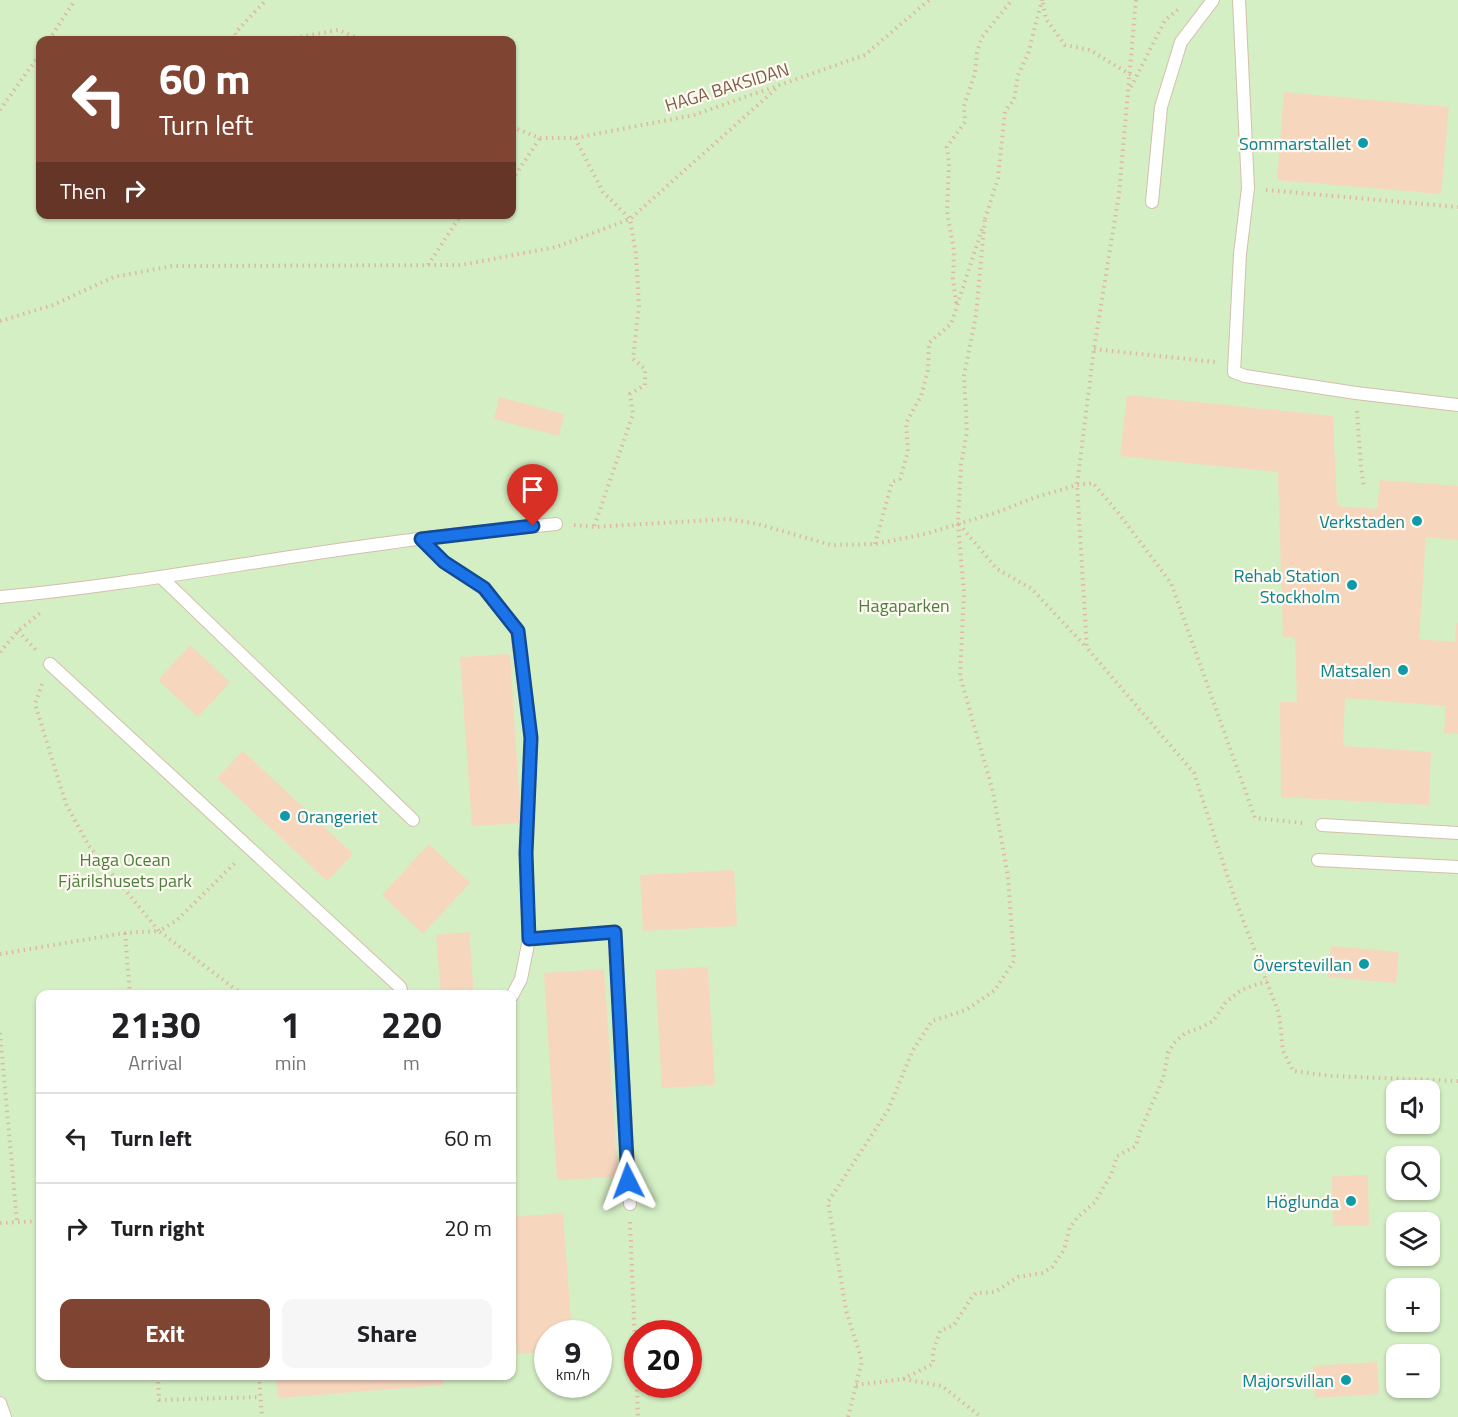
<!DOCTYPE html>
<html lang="en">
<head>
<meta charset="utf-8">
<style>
  :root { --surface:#fff; --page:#f6f6f6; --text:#202124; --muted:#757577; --line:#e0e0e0; --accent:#7f4432 }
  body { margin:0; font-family:"Titillium Web",sans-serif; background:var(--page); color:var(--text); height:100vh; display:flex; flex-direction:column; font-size:22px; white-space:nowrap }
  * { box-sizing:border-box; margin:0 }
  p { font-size:20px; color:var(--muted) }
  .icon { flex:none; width:33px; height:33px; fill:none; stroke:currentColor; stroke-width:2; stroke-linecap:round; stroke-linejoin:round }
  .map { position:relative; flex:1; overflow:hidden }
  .panel { position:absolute; left:36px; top:990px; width:480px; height:390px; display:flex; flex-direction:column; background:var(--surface); border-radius:12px; box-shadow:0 2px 4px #0004 }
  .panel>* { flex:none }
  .banner { position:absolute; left:36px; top:36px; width:480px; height:183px; border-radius:12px; box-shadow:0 2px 4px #0004; background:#7f4432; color:#fff; overflow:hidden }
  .tools { position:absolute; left:1386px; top:1080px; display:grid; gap:12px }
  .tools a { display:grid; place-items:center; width:54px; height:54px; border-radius:12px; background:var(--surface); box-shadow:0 2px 4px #0004; font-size:30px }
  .speed { position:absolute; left:534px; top:1320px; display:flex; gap:12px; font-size:30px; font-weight:700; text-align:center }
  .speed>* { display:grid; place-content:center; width:78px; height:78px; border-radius:50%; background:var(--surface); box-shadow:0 2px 4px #0004; line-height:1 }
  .speed small { font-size:15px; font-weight:400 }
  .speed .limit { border:9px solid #d22; background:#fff; color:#111 }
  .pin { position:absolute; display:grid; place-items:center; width:51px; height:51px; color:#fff; margin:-62px -26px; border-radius:50% 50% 50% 0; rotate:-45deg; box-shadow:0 0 6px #0007 }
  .pin .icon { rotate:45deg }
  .me { position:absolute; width:66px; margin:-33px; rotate:357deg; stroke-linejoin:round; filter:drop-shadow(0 0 4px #0008) }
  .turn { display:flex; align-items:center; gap:21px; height:126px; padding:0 24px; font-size:27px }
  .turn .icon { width:78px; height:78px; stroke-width:2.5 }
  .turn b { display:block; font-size:42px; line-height:51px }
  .then { display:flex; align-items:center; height:57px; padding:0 24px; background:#0003; gap:12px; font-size:22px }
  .eta { display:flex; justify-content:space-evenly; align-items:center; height:102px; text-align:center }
  .eta b { font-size:36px; font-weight:700; line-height:42px }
  .button { display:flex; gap:12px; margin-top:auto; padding:12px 24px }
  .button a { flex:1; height:69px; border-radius:12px; background:var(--accent); color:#fff; font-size:24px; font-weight:700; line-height:69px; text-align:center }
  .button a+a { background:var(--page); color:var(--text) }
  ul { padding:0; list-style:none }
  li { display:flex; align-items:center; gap:18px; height:90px; padding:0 24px; border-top:2px solid var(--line) }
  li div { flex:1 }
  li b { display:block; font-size:22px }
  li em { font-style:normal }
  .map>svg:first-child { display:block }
  .green { fill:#d5efc5; fill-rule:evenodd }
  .building { fill:#f7d6be }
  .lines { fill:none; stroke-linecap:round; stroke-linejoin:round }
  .service-casing { stroke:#d3bfac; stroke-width:14 }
  .path { stroke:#ddb99f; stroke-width:4; stroke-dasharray:1.5 4.5; stroke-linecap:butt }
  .service { stroke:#fff; stroke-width:12 }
  .route-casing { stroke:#114b97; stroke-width:15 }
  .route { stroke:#1a73e8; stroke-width:10 }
  .culture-dot { fill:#0f9aa8; stroke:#fffaf2; stroke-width:2 }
  .labels { text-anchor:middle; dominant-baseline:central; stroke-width:4.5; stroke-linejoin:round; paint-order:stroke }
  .street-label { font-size:18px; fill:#7d5d49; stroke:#fffaf2 }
  .culture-label { font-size:18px; fill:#0d838f; stroke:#fffaf2; text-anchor:end }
  .park-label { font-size:18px; fill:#4d7e3c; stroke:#fffaf2 }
</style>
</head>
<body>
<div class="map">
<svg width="1458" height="1417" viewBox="0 0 1458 1417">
  <rect width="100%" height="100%" fill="#fef7e9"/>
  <path class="green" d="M 0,0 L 1458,0 L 1458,1417 L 0,1417 ZM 40,40 L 512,40 L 512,214 L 40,214 ZM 40,994 L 512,994 L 512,1376 L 40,1376 ZM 1396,1090 L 1430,1090 L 1430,1124 L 1396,1124 ZM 1396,1156 L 1430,1156 L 1430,1190 L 1396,1190 ZM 1396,1222 L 1430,1222 L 1430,1256 L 1396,1256 ZM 1396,1288 L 1430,1288 L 1430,1322 L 1396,1322 ZM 548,1334 L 598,1334 L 598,1384 L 548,1384 ZM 638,1334 L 688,1334 L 688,1384 L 638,1384 ZM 1396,1354 L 1430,1354 L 1430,1388 L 1396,1388 Z"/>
  <g class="building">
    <path d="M 1284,92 L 1449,107 L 1441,194 L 1277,180 Z"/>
    <path d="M 1127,395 L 1333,416 L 1337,506 L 1377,509 L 1380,480 L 1458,486 L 1458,540 L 1426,537 L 1419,639 L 1455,642 L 1456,623 L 1458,623 L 1458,734 L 1444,733 L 1446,706 L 1345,698 L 1343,746 L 1431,752 L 1429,805 L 1281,797 L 1280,702 L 1297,702 L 1295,638 L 1283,637 L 1278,472 L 1120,456 Z"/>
    <path d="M 499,397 L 564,414 L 559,436 L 494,419 Z"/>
    <path d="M 190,645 L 230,682 L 198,717 L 158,680 Z"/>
    <path d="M 510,654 L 521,823 L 472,826 L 460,657 Z"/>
    <path d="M 243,751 L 353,854 L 327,881 L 217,778 Z"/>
    <path d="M 429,844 L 470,883 L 423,934 L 382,895 Z"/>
    <path d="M 734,870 L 737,926 L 643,931 L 640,875 Z"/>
    <path d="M 469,932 L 474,994 L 441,994 L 436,935 Z"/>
    <path d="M 1331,946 L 1399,952 L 1396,983 L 1328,977 Z"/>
    <path d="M 708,967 L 715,1085 L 662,1088 L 655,970 Z"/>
    <path d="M 604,969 L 618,1177 L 557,1180 L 544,973 Z"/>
    <path d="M 1368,1175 L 1369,1226 L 1333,1226 L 1332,1176 Z"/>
    <path d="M 563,1213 L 572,1334 L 548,1334 L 548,1352 L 517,1354 L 512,1273 L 512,1217 Z"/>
    <path d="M 1377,1362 L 1379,1394 L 1315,1398 L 1313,1366 Z"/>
    <path d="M 276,1376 L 443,1376 L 443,1385 L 278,1398 Z"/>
  </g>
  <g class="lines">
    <g class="service-casing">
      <g id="service">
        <path d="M 1239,0 L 1248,188 L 1240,254 L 1234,372 L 1245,376 L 1356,393 L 1458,405"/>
        <path d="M 1152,202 L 1161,107 L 1181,42 L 1213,0"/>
        <path d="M 421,539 L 444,562 L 484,588 L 517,631 L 531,738 L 526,853 L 529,939 L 521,979 L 512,996"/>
        <path d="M 162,578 L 413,820"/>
        <path d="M 0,597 C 130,585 258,560 388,543 C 444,535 500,530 556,524"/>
        <path d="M 50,664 L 400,987 L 402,994"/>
        <path d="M 1322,825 L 1458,833"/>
        <path d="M 1318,860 L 1458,867"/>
        <path d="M 529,939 L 615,932 L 630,1204"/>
        <path d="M 0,1403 L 5,1417"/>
      </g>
    </g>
    <g class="path">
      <path d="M 1136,0 L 1119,194 L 1094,349 L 1077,485 L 1087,648 L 1194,773 L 1234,896 L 1279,1014 L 1283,1051 L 1293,1071 L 1331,1076 L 1458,1081"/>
      <path d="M 1043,3 L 1046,19 L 1065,45 L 1090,50 L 1131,75"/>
      <path d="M 49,40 L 75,0"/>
      <path d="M 238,40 L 235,33 L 266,0"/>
      <path d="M 283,40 L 338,30 L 362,40"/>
      <path d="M 1131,87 L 1165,20 L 1180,8"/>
      <path d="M 0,110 L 40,54"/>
      <path d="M 512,127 L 540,138 L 575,138 L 694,115 L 865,55 L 929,0"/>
      <path d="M 575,138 L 603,192 L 630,219 L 636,254 L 639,305 L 633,359 L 645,369 L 645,385 L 630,394 L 633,414 L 594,527"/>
      <path d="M 512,180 L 540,138"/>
      <path d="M 1266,190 L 1458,207"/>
      <path d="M 985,219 L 998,178 L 1005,111 L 1014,100 L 1018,75 L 1028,54 L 1042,0"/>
      <path d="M 428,265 L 459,218 L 466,214"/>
      <path d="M 956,303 L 953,279 L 954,251 L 947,212 L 949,164 L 947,147 L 965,122 L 964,106 L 975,73 L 977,52 L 982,37 L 1012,0"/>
      <path d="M 0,321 L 53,305 L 114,277 L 172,266 L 461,265 L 556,247 L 630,219 L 778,87"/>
      <path d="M 1094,349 L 1215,362"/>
      <path d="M 1357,411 L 1361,466 L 1364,488"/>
      <path d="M 959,524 L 997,569 L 1032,589 L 1086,647"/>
      <path d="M 574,525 L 594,527 L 728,519 L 758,524 L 831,545 L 875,544 L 925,534 L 998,512 L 1033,498 L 1077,485 L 1093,483 L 1120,515 L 1171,583 L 1255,818 L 1303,823"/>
      <path d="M 875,544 L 892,482 L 900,479 L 908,451 L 906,423 L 921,396 L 928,370 L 929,343 L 951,324 L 983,226"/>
      <path d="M 18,631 L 36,650"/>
      <path d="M 0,652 L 18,631 L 40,613"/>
      <path d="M 42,684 L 35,704 L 66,804 L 89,846 L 159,931 L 176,921 L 236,862"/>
      <path d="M 125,933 L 130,994"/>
      <path d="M 0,954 L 125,933 L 159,931 L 235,989 L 245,994"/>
      <path d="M 0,1033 L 17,1222"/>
      <path d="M 630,1222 L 638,1417"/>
      <path d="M 0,1223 L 40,1221"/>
      <path d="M 158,1376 L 159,1400 L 261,1397"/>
      <path d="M 259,1376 L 262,1417"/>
      <path d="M 903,1379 L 933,1364 L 933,1352 L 940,1331 L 954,1325 L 972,1297 L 976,1293 L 995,1292 L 1018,1277 L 1042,1273 L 1052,1267 L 1064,1250 L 1070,1227 L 1077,1218 L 1095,1202 L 1111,1175 L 1117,1156 L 1136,1146 L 1139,1134 L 1163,1079 L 1168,1053 L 1174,1043 L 1185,1033 L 1202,1027 L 1213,1021 L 1226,1002 L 1241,990 L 1267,981"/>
      <path d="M 856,1385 L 903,1379 L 942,1386 L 981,1417"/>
      <path d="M 848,1417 L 862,1361 L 846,1310 L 828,1202 L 888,1110 L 913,1050 L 932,1021 L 966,1010 L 995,990 L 1014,961 L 1008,877 L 993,792 L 960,676 L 964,593 L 958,524 L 961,464 L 967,432 L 964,376 L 976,315 L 985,217"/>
    </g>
    <use href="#service" class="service"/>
  </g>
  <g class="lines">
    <g class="route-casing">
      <path id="route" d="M 533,526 L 421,539 L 444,562 L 484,588 L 518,631 L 531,738 L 526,853 L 529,939 L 615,932 L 628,1181"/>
    </g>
    <use href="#route" class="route"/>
  </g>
  <g class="culture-dot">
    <circle cx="1363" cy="143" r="6"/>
    <circle cx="1417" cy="521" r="6"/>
    <circle cx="1352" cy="585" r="6"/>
    <circle cx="1403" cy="670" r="6"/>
    <circle cx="285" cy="816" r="6"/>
    <circle cx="1364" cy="964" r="6"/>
    <circle cx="1351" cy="1201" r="6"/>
    <circle cx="1346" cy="1380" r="6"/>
  </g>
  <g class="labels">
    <g class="street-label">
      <text transform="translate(727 87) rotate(-17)">HAGA BAKSIDAN</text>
    </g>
    <g class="culture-label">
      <text x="1351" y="143">Sommarstallet</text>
      <text x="1405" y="521">Verkstaden</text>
      <text x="1340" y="575">Rehab Station<tspan x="1340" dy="21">Stockholm</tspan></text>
      <text x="1391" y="670">Matsalen</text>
      <text x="297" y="816" text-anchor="start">Orangeriet</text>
      <text x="1352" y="964">Överstevillan</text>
      <text x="1339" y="1201">Höglunda</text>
      <text x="1334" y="1380">Majorsvillan</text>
    </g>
    <g class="park-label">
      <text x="904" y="605">Hagaparken</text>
      <text x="125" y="859">Haga Ocean<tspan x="125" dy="21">Fjärilshusets park</tspan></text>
    </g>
  </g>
</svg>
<div class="tools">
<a><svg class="icon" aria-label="sound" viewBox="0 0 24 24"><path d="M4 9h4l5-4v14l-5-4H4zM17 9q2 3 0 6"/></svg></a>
<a><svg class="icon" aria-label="search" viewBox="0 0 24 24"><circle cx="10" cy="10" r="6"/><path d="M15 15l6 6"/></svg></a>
<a><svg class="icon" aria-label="layers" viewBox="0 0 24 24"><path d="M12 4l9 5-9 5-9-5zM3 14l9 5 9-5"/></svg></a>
<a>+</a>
<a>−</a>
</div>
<div class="speed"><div>9<small>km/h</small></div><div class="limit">20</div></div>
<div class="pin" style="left:533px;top:526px;background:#d93025"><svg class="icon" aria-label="arrive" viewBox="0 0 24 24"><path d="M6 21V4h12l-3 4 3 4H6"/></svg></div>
<svg class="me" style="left:628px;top:1181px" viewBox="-20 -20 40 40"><path d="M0-17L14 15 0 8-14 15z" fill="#1a73e8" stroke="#fff" stroke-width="4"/></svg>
<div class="banner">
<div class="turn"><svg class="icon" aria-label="left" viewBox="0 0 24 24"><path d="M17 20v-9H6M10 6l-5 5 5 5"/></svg><div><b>60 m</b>Turn left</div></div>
<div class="then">Then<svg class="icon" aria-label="right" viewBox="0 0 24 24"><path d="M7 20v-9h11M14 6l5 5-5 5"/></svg></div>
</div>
<section class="panel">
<div class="eta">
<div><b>21:30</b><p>Arrival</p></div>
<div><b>1</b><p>min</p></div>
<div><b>220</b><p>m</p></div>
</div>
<ul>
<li><svg class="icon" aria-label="left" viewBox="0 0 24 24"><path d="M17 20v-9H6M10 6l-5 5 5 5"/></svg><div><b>Turn left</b></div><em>60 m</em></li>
<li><svg class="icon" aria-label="right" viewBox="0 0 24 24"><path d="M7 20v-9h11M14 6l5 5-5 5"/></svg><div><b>Turn right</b></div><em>20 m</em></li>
</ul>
<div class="button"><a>Exit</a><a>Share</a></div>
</section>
</div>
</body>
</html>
